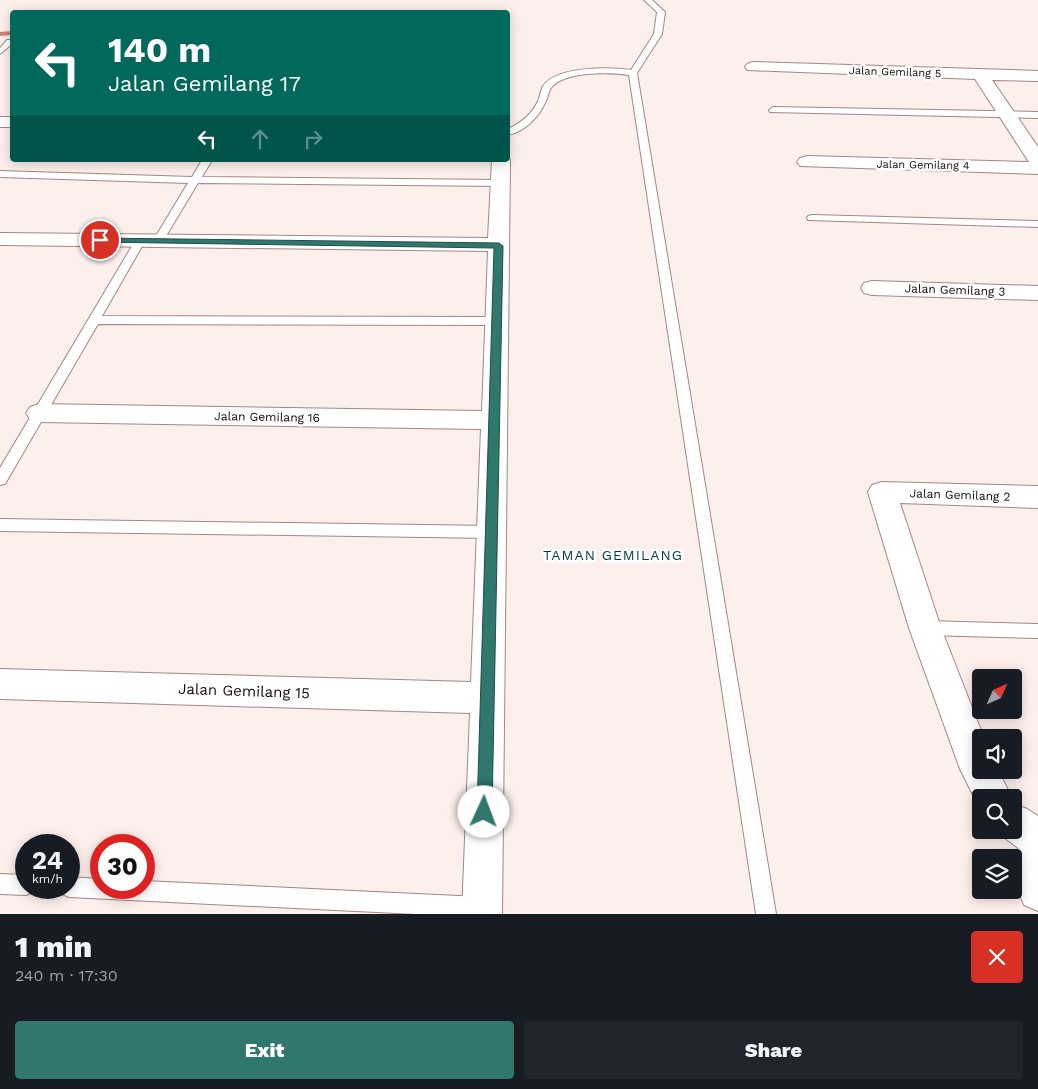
<!DOCTYPE html>
<html lang="en">
<head>
<meta charset="utf-8">
<style>
  :root { --surface:#171b24; --page:#20242c; --text:#f1f3f6; --muted:#9ea1a6; --accent:#30776e }
  body { margin:0; font-family:"Work Sans",sans-serif; background:var(--page); color:var(--text); height:100vh; display:flex; flex-direction:column; font-size:19px; white-space:nowrap }
  * { box-sizing:border-box; margin:0 }
  p { font-size:16px; color:var(--muted) }
  .icon { flex:none; width:28px; height:28px; fill:none; stroke:currentColor; stroke-width:2; stroke-linecap:round; stroke-linejoin:round }
  .map { position:relative; height:914px; overflow:hidden }
  .sheet { display:flex; flex-direction:column; background:var(--surface); flex:1 }
  .sheet>* { flex:none }
  .guide { position:absolute; left:10px; top:10px; width:500px; height:152px; border-radius:5px; box-shadow:0 2px 12px #0003; background:#00695c; color:#fff; overflow:hidden }
  .needle { width:32px; rotate:45deg }
  .controls { position:absolute; left:972px; top:669px; display:grid; gap:10px }
  .controls a { display:grid; place-items:center; width:50px; height:50px; border-radius:5px; background:var(--surface); box-shadow:0 2px 12px #0003; font-size:25px }
  .speed { position:absolute; left:15px; top:834px; display:flex; gap:10px; font-size:25px; font-weight:700; text-align:center }
  .speed>* { display:grid; place-content:center; width:65px; height:65px; border-radius:50%; background:var(--surface); box-shadow:0 2px 12px #0003; line-height:1 }
  .speed small { font-size:12px; font-weight:400 }
  .speed .limit { border:8px solid #d22; background:#fff; color:#111 }
  .pin { position:absolute; display:grid; place-items:center; width:42px; height:42px; color:#fff; margin:-21px; border:2px solid #fff; border-radius:50%; box-shadow:0 1px 5px #0007 }
  .me { position:absolute; width:55px; margin:-28px; rotate:2deg; stroke-linejoin:round; filter:drop-shadow(0 0 4px #0008) }
  .turn { display:flex; align-items:center; gap:18px; height:105px; padding:0 15px; font-size:22px }
  .turn .icon { width:65px; height:65px; stroke-width:2.5 }
  .turn b { display:block; font-size:35px; line-height:42px }
  .lanes { display:flex; align-items:center; height:48px; padding:0 15px; background:#0003; justify-content:center; gap:25px; direction:ltr }
  .lanes .off { opacity:.35 }
  .round { display:grid; place-items:center; flex:none; width:52px; height:52px; border-radius:5px; background:var(--page) }
  .summary { display:flex; align-items:center; justify-content:space-between; height:85px; padding:0 15px }
  h1 { font-size:30px; font-weight:800; line-height:38px }
  .button { display:flex; gap:10px; margin-top:auto; padding:10px 15px }
  .button a { flex:1; height:58px; border-radius:5px; background:var(--accent); color:#fff; font-size:20px; font-weight:800; line-height:58px; text-align:center }
  .button a+a { background:var(--page); color:var(--text) }
  .map>svg:first-child { display:block }
  .lines { fill:none; stroke-linecap:round; stroke-linejoin:round }
  .stream { fill:#d1826f; fill-rule:evenodd }
  .service-casing { stroke:#a38882; stroke-width:2 }
  .minor-casing { stroke:#a38882; stroke-width:2 }
  .service { fill:#fff; fill-rule:evenodd }
  .minor { fill:#fff; fill-rule:evenodd }
  .route { fill:#30776e; stroke:#1f4d48 }
  .labels { text-anchor:middle; dominant-baseline:central; stroke-width:5; stroke-linejoin:round; paint-order:stroke }
  .far-street-label { font-size:11px; fill:#140a08; stroke:#fff }
  .street-label { font-size:12px; fill:#140a08; stroke:#fff }
  .neighbourhood-label { font-size:14px; letter-spacing:1px; fill:#003f39; stroke:#fff }
  .near-street-label { font-size:15px; fill:#140a08; stroke:#fff }
</style>
</head>
<body>
<div class="map">
<svg width="1038" height="914" viewBox="0 0 1038 914">
  <rect width="100%" height="100%" fill="#fcefec"/>
  <g class="lines">
    <path class="stream" d="M 12,31 L 12,35 L 0,36 L 0,32 Z"/>
    <g class="service-casing">
      <g id="service">
        <path d="M 644,0 L 652,0 L 665,12 L 662,34 L 637,73 L 776,914 L 756,914 L 629,75 C 610,72 564,71 551,88 C 548,92 548,99 545,103 C 538,118 524,132 508,135 L 508,129 C 521,123 532,114 538,101 C 540,96 541,90 543,86 C 557,66 609,67 631,70 L 654,34 L 657,12 Z"/>
        <path d="M 7,40 L 12,40 L 12,44 L 0,54 L 0,48 Z"/>
        <path d="M 773,107 L 1038,112 L 1038,118 L 770,112 L 769,110 Z"/>
        <path d="M 202,160 L 212,160 L 202,177 L 501,180 L 506,183 L 501,186 L 198,183 L 163,241 L 158,244 L 153,241 L 188,183 L 0,177 L 0,171 L 192,177 Z"/>
        <path d="M 812,215 L 1038,221 L 1038,227 L 808,220 L 807,218 L 808,216 Z"/>
        <path d="M 140,238 L 145,241 L 102,316 L 497,317 L 503,321 L 497,325 L 98,324 L 5,484 L 0,485 L 0,468 L 135,241 Z"/>
        <path d="M 0,519 L 492,526 L 497,528 L 499,532 L 497,536 L 492,538 L 0,531 Z"/>
        <path d="M 925,621 L 1038,624 L 1038,638 L 925,635 L 919,633 L 917,628 L 919,623 Z"/>
        <path d="M 0,874 L 26,875 L 26,888 L 35,888 L 33,892 L 26,895 L 0,894 Z"/>
        <path d="M 69,877 L 101,879 L 101,888 L 144,888 L 144,881 L 480,897 L 487,900 L 490,907 L 487,914 L 417,914 L 69,897 L 62,894 L 59,888 L 69,888 Z"/>
      </g>
    </g>
    <g class="minor-casing">
      <g id="minor">
        <path d="M 753,62 L 1038,71 L 1038,81 L 992,80 L 1038,147 L 1038,174 L 800,166 L 797,162 L 800,158 L 807,156 L 1029,162 L 975,79 L 747,70 L 745,67 L 747,64 Z"/>
        <rect x="0" y="117" width="12" height="10"/>
        <path d="M 508,156 L 510,160 L 502,914 L 462,914 L 470,713 L 0,699 L 0,669 L 471,682 L 481,429 L 39,422 L 30,419 L 26,413 L 30,407 L 39,404 L 482,411 L 488,251 L 0,245 L 0,233 L 488,238 L 492,160 L 508,160 Z"/>
        <path d="M 872,281 L 1038,286 L 1038,300 L 872,295 L 864,293 L 861,288 L 864,283 Z"/>
        <path d="M 882,482 L 1038,486 L 1038,508 L 900,503 L 941,628 L 984,738 L 981,738 L 981,770 L 998,770 L 1012,798 L 981,798 L 981,811 L 960,769 L 909,628 L 868,492 L 872,485 Z"/>
        <path d="M 1014,804 L 1027,809 L 1038,816 L 1038,911 L 1024,905 C 1016,885 1011,869 1018,848 L 1001,835 L 998,830 L 1014,830 Z"/>
      </g>
    </g>
    <use href="#service" class="service"/>
    <use href="#minor" class="minor"/>
  </g>
  <path class="route" d="M 100,238 L 499,243 L 503,246 L 492,812 L 490,817 L 484,819 L 479,817 L 477,812 L 494,248 L 97,242 L 97,239 Z"/>
  <g class="labels">
    <g class="far-street-label">
      <text transform="translate(895 72) rotate(2)">Jalan Gemilang 5</text>
      <text transform="translate(923 165) rotate(1)">Jalan Gemilang 4</text>
    </g>
    <g class="street-label">
      <text transform="translate(955 290) rotate(2)">Jalan Gemilang 3</text>
      <text transform="translate(267 417) rotate(1)">Jalan Gemilang 16</text>
      <text transform="translate(960 495) rotate(2)">Jalan Gemilang 2</text>
    </g>
    <g class="neighbourhood-label">
      <text x="613" y="555">TAMAN GEMILANG</text>
    </g>
    <g class="near-street-label">
      <text transform="translate(244 691) rotate(2)">Jalan Gemilang 15</text>
    </g>
  </g>
</svg>
<div class="controls">
<a><svg class="needle" viewBox="-14 -14 28 28"><path d="M0-13l5 13h-10z" fill="#e53935"/><path d="M0 13l5-13h-10z" fill="#9ea1a6"/></svg></a>
<a><svg class="icon" aria-label="sound" viewBox="0 0 24 24"><path d="M4 9h4l5-4v14l-5-4H4zM17 9q2 3 0 6"/></svg></a>
<a><svg class="icon" aria-label="search" viewBox="0 0 24 24"><circle cx="10" cy="10" r="6"/><path d="M15 15l6 6"/></svg></a>
<a><svg class="icon" aria-label="layers" viewBox="0 0 24 24"><path d="M12 4l9 5-9 5-9-5zM3 14l9 5 9-5"/></svg></a>
</div>
<div class="speed"><div>24<small>km/h</small></div><div class="limit">30</div></div>
<div class="pin" style="left:100px;top:240px;background:#d93025"><svg class="icon" aria-label="arrive" viewBox="0 0 24 24"><path d="M6 21V4h12l-3 4 3 4H6"/></svg></div>
<svg class="me" style="left:484px;top:812px" viewBox="-20 -20 40 40"><circle r="19" fill="#fff"/><path d="M0-13L10 11 0 6-10 11z" fill="#30776e"/></svg>
<div class="guide">
<div class="turn"><svg class="icon" aria-label="left" viewBox="0 0 24 24"><path d="M17 20v-9H6M10 6l-5 5 5 5"/></svg><div><b>140 m</b>Jalan Gemilang 17</div></div>
<div class="lanes"><svg class="icon" aria-label="left" viewBox="0 0 24 24"><path d="M17 20v-9H6M10 6l-5 5 5 5"/></svg><svg class="icon off" aria-label="ahead" viewBox="0 0 24 24"><path d="M12 20V5M6 11l6-6 6 6"/></svg><svg class="icon off" aria-label="right" viewBox="0 0 24 24"><path d="M7 20v-9h11M14 6l5 5-5 5"/></svg></div>
</div>
</div>
<section class="sheet">
<div class="summary"><div><h1>1 min</h1><p>240 m · 17:30</p></div><a class="round" style="background:#d93025;color:#fff"><svg class="icon" aria-label="close" viewBox="0 0 24 24"><path d="M6 6l12 12M18 6L6 18"/></svg></a></div>
<div class="button"><a>Exit</a><a>Share</a></div>
</section>
</body>
</html>
